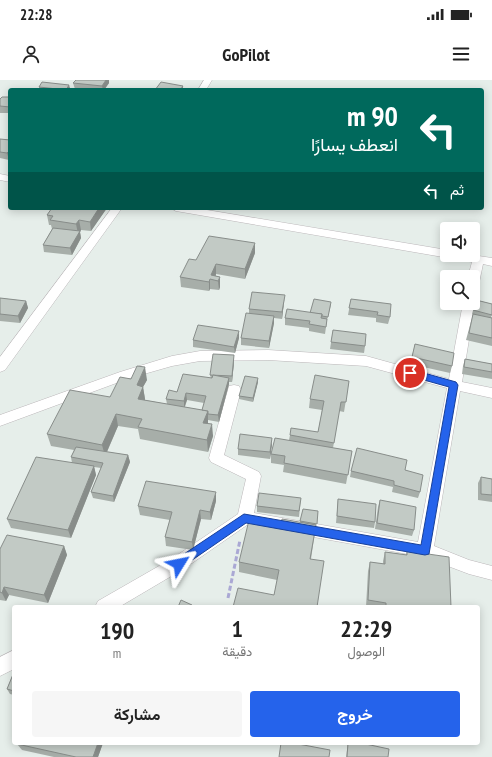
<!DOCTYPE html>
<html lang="ar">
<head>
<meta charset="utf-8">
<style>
  :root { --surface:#fff; --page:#f6f6f6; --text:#222; --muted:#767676; --accent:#2563eb }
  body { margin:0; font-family:"PT Sans Narrow",Vazirmatn,sans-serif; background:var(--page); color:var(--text); direction:rtl; height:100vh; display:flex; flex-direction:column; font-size:15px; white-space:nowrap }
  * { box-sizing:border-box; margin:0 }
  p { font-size:13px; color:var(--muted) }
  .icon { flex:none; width:22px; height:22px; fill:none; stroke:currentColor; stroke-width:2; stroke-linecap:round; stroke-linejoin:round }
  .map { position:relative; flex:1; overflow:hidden; direction:ltr }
  .panel { position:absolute; left:12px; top:525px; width:468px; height:140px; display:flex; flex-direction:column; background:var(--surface); border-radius:4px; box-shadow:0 2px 10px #0003; direction:rtl }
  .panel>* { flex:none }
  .top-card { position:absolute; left:8px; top:8px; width:476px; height:122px; border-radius:4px; box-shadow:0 2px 10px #0003; direction:rtl; background:#00695c; color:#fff; overflow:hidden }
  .controls { position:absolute; left:440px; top:142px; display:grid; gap:8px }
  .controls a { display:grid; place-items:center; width:40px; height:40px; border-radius:4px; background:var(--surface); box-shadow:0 2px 10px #0003; font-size:20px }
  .pin { position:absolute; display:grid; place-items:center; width:34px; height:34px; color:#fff; margin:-17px; border:2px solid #fff; border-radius:50%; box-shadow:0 1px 4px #0007 }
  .me { position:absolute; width:44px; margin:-22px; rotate:55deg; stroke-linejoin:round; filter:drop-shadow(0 0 3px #0008) }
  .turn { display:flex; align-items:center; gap:14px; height:84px; padding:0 20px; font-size:18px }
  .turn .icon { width:52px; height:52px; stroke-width:2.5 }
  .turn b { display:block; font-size:28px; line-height:34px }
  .then { display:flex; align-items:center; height:38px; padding:0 20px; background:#0003; gap:8px; font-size:15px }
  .eta { display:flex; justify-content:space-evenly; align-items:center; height:68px; text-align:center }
  .eta b { font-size:24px; font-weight:700; line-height:28px }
  .action { display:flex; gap:8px; margin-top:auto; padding:8px 20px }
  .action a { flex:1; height:46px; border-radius:4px; background:var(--accent); color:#fff; font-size:16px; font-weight:700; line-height:46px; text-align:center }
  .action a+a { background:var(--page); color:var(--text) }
  .status { display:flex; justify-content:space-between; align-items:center; height:28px; padding:0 20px; background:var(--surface); direction:ltr }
  .status svg { height:11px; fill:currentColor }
  header { display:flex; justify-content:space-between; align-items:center; height:52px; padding:0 20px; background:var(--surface); font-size:18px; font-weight:700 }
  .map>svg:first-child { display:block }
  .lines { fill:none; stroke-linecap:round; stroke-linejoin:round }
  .minor-casing { stroke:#bbb6b9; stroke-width:1 }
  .path { stroke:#aaa8d4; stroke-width:3; stroke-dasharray:5 2.5; stroke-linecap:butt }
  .minor { fill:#fff; fill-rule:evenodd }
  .wall { fill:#a7aea9; fill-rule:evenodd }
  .shaded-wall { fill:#888d8a }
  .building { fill:#c2cac5; stroke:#888d8a }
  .route { fill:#2563eb; stroke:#184099 }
</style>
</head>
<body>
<div class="status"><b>22:28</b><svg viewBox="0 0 49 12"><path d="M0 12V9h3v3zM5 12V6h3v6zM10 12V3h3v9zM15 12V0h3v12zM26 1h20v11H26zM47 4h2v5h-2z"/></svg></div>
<header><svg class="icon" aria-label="menu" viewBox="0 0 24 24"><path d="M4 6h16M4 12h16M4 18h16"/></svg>GoPilot<svg class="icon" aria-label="person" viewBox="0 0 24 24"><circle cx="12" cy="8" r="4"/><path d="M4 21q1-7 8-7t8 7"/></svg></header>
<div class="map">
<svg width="492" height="677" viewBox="0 0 492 677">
  <rect width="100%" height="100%" fill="#e6eeea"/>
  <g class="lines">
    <g class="minor-casing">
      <g id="minor">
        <path d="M 204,0 L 212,0 L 206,10 L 198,10 Z"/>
        <path d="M 0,94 L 10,96 L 10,102 L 0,100 Z"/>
        <path d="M 112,128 L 122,128 L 5,290 L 0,292 L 0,277 Z"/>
        <path d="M 171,128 L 195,128 L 447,170 L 447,175 L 472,175 L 492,178 L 492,186 L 483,184 L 479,203 L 473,207 L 473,197 L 468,197 L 472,182 L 176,131 Z"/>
        <path d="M 473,220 L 475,223 L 462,302 L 492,308 L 492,318 L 460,311 L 434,466 L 469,480 L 492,486 L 492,500 L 469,494 L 424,477 L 247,445 L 185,488 L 119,527 L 95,527 L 98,521 L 173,478 L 238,434 L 246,399 L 211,382 L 209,378 L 229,306 L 234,305 L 239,306 L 241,310 L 224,375 L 259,392 L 261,396 L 254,433 L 418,462 L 447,308 L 366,286 L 268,280 L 200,281 L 172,286 L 130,298 L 0,346 L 0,335 L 120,292 L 172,276 L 200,271 L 268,270 L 366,276 L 449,299 L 463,223 L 473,223 Z"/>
        <path d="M 14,570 L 14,589 L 0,596 L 0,577 Z"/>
      </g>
    </g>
    <path class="path" d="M 228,518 L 240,460"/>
    <use href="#minor" class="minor"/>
  </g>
  <g class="wall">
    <path d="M 76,0 L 109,0 L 109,3 L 104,10 L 80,10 L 75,9 L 73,3 Z"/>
    <path d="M 39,7 L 70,8 L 69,10 L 39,10 Z"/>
    <path d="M 10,17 L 10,33 L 0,33 L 0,19 Z"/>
    <path d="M 0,59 L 10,60 L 10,78 L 9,80 L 0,78 Z"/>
    <path d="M 107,128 L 91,151 L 81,150 L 80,152 L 81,158 L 72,175 L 44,172 L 43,165 L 52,149 L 51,145 L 49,145 L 47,135 Z"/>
    <path d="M 255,173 L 245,199 L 216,194 L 216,196 L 220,197 L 220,207 L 219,210 L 210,209 L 209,211 L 181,207 L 180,197 L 196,180 Z"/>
    <path d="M 0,218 L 26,221 L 28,228 L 20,243 L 0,241 Z"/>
    <path d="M 351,219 L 390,237 L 388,244 L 376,242 L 376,238 L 348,235 Z"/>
    <path d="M 476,220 L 492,224 L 492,235 L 491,237 L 492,238 L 492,266 L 466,260 L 473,234 L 472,234 Z"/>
    <path d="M 284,222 L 282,239 L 274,238 L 274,243 L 269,268 L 241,265 L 241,258 L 249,233 L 249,229 Z"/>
    <path d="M 331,225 L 327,240 L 325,254 L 309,251 L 309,248 L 285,245 L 285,238 L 311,233 Z"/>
    <path d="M 333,250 L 365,266 L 364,273 L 330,269 Z"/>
    <path d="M 239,258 L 235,273 L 193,267 L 193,260 Z"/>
    <path d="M 415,264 L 452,286 L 450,293 L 410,284 Z"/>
    <path d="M 465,279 L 492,284 L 492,299 L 462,294 L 463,286 Z"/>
    <path d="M 234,282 L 232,302 L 229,302 L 229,304 L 219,342 L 208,340 L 208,344 L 213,356 L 208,372 L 140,359 L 138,349 L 118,346 L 107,372 L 128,375 L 130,382 L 114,422 L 93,418 L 91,412 L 101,388 L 94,387 L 96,395 L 71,458 L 11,448 L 7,439 L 72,383 L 71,377 L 74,370 L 51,366 L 47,354 L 110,317 L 131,299 L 147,300 L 143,307 L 145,319 L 145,320 L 167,324 L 166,319 L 177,312 L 211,298 L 210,295 ZM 187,320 L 204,323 L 202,330 L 185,327 Z"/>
    <path d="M 349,301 L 344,332 L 339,331 L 333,368 L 352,371 L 346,404 L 283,392 L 284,385 L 271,383 L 271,374 L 289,360 L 290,355 L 318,352 L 322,330 L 309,328 L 310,319 Z"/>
    <path d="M 258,302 L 253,322 L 239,319 L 239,316 Z"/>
    <path d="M 272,364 L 270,379 L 238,375 L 238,369 Z"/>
    <path d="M 405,390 L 420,412 L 418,418 L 392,412 L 393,407 L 350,397 L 351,391 Z"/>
    <path d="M 481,397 L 492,399 L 492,422 L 478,420 L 478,403 Z"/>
    <path d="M 301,418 L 299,437 L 257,432 L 257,426 Z"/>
    <path d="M 338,419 L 375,442 L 374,448 L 336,443 Z"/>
    <path d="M 380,420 L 414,450 L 412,456 L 375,449 L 378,427 Z"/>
    <path d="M 216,421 L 211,440 L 201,439 L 193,470 L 166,466 L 165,457 L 170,440 L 140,435 L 138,426 Z"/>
    <path d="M 318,431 L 311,479 L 274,515 L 277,500 L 239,492 L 239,482 L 281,445 L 300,442 L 300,441 Z"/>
    <path d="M 64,466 L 67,475 L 48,523 L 9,515 L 6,521 L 0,520 L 0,469 Z"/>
    <path d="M 407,471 L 451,527 L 366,527 L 368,491 L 370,482 L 383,484 L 383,481 L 385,472 L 406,475 Z"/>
    <path d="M 14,592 L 14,615 L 10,614 L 7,609 Z"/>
    <path d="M 103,663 L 98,677 L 54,677 L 22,670 L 17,664 Z"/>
    <path d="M 348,663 L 361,663 L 388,677 L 346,677 Z"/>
  </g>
  <g class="shaded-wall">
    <path d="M 106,0 L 109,0 L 109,3 L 104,10 L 103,10 L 102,6 Z"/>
    <path d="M 69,5 L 70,8 L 69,10 L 66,10 Z"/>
    <path d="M 183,6 L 183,10 L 180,10 Z"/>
    <path d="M 10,70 L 10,78 L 9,80 L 7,73 Z"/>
    <path d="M 99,128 L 107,128 L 91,151 L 90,142 Z"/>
    <path d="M 79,140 L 81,150 L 80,152 L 81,158 L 72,175 L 70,168 L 78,154 L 76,144 Z"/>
    <path d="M 255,163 L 255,173 L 245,199 L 245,189 Z"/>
    <path d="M 216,184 L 216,194 L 214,200 L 211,195 Z"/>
    <path d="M 220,197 L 220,207 L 219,210 L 218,201 Z"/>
    <path d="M 210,199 L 210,209 L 209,211 L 209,202 Z"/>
    <path d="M 285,215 L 284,222 L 282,239 L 282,232 Z"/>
    <path d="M 26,221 L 28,228 L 20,243 L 18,236 Z"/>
    <path d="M 274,236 L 274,243 L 269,268 L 269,261 Z"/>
    <path d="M 239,251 L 239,258 L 235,273 L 234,267 Z"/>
    <path d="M 234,275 L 234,282 L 232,302 L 232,296 Z"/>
    <path d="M 145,287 L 147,300 L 143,307 L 145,319 L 140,331 L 138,319 L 137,305 Z"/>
    <path d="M 229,298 L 229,304 L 219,342 L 218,335 Z"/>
    <path d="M 258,298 L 258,302 L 253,322 L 253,318 Z"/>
    <path d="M 186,313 L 187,320 L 184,328 L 184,321 Z"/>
    <path d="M 208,331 L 208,343 L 204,355 L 203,343 Z"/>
    <path d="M 116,334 L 118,346 L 105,376 L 102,365 Z"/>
    <path d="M 212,344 L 213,356 L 208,372 L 207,360 Z"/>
    <path d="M 272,358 L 272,364 L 270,379 L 270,372 Z"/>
    <path d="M 128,375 L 130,382 L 114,422 L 113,416 Z"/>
    <path d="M 94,386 L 96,395 L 71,458 L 68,450 Z"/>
    <path d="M 216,412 L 216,421 L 211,440 L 210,432 Z"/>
    <path d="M 200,430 L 201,439 L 193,470 L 192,462 Z"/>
    <path d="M 64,466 L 67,475 L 48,523 L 44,515 Z"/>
    <path d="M 4,507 L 9,515 L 6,521 L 2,513 Z"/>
    <path d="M 98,663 L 103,663 L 98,677 L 93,677 Z"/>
  </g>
  <g class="building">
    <path d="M 76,0 L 106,0 L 102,6 L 73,3 Z"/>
    <path d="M 42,2 L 69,5 L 66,10 L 39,7 Z"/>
    <path d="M 161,2 L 183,6 L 180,10 L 155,10 Z"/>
    <path d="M 2,17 L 10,17 L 10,27 L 0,26 L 0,19 Z"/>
    <path d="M 0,59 L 10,60 L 10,70 L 7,73 L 0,72 Z"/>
    <path d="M 52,128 L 99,128 L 90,142 L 79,140 L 76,144 L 50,140 L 53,136 L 47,135 Z"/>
    <path d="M 53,148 L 80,151 L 70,168 L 43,165 Z"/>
    <path d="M 209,156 L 255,163 L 245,189 L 216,184 L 211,195 L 220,197 L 218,201 L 210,199 L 209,202 L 180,197 L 189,179 L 196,180 Z"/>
    <path d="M 252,212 L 285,215 L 282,232 L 249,229 Z"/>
    <path d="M 0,218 L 26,221 L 18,236 L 0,234 Z"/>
    <path d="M 314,219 L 331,222 L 328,237 L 322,236 L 322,234 L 310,233 Z"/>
    <path d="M 351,219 L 391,224 L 390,237 L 377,235 L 378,232 L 349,228 Z"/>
    <path d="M 476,220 L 492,224 L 492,235 L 473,230 Z"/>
    <path d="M 287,229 L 322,234 L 321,238 L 327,239 L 326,247 L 309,244 L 310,241 L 285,238 Z"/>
    <path d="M 246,233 L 274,236 L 269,261 L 241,258 Z"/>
    <path d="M 473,234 L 492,238 L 492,258 L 469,253 Z"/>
    <path d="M 198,245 L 239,251 L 234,267 L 193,260 Z"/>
    <path d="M 333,250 L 366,254 L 365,266 L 331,262 Z"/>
    <path d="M 415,264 L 454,273 L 452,286 L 412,277 Z"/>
    <path d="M 213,274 L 234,275 L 232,296 L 210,295 Z"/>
    <path d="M 465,279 L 492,284 L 492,292 L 464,287 Z"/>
    <path d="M 137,286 L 145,287 L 137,305 L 143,307 L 138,319 L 208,331 L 203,343 L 212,344 L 207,360 L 138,347 L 142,339 L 116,334 L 102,365 L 47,354 L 70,310 L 110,317 L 120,297 L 131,299 Z"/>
    <path d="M 183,294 L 212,298 L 213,295 L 229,298 L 218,335 L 208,334 L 208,331 L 202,330 L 206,316 L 186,313 L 184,321 L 166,319 L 169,310 L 177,312 Z"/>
    <path d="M 315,295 L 349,301 L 346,322 L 341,322 L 334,363 L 290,355 L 291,348 L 318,352 L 324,321 L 310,319 Z"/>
    <path d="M 245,296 L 258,298 L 253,318 L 239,316 Z"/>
    <path d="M 240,354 L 272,358 L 270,372 L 238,369 Z"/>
    <path d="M 275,358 L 352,371 L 348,395 L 284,383 L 285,376 L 271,374 Z"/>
    <path d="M 76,367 L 128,375 L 113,416 L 91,412 L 103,383 L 71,377 Z"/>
    <path d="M 357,368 L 407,380 L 405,390 L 423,395 L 420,412 L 394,405 L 394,401 L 351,391 Z"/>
    <path d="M 36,377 L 94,386 L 68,450 L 7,439 Z"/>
    <path d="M 481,397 L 492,399 L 492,415 L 481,414 Z"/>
    <path d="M 146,401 L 216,412 L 210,432 L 200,430 L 192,462 L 165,457 L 172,432 L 138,426 Z"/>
    <path d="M 259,413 L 301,418 L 299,431 L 257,426 Z"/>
    <path d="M 338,419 L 376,424 L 375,442 L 337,436 Z"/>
    <path d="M 380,420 L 416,427 L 414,450 L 377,443 Z"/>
    <path d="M 303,429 L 318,431 L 317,444 L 300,441 Z"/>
    <path d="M 282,439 L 316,445 L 310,479 L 324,481 L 317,527 L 233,527 L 238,508 L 274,515 L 279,490 L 239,482 L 249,440 L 281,445 Z"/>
    <path d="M 7,455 L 64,466 L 44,515 L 4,507 L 2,513 L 0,512 L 0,469 Z"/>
    <path d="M 407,471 L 449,477 L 451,527 L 386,527 L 386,523 L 368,520 L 370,482 L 385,484 L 385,472 L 407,475 Z"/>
    <path d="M 181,520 L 192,525 L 191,527 L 178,527 Z"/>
    <path d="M 14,592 L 14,611 L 7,609 Z"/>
    <path d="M 18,663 L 98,663 L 93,677 L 76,677 L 17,664 Z"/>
    <path d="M 281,663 L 293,663 L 330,670 L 329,677 L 279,677 Z"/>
    <path d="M 348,663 L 361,663 L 389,669 L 388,677 L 347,677 Z"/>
  </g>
  <path class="route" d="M 410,289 L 456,302 L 458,305 L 429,474 L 425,475 L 246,443 L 182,487 L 175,487 L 173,484 L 175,480 L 244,434 L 421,465 L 449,307 L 406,295 L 405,293 Z"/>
</svg>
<div class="controls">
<a><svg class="icon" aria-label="sound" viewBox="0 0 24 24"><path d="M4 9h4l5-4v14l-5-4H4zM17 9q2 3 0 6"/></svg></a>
<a><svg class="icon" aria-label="search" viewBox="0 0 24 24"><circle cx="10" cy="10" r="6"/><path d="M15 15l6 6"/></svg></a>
</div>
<div class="pin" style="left:410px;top:293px;background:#d93025"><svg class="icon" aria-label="arrive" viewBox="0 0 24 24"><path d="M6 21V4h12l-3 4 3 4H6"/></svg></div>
<svg class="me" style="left:179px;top:484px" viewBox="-20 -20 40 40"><path d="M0-17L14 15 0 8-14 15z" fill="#2563eb" stroke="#fff" stroke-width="4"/></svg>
<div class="top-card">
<div class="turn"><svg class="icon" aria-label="left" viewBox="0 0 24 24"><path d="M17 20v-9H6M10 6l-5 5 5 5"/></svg><div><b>90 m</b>انعطف يسارًا</div></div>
<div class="then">ثم<svg class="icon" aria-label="left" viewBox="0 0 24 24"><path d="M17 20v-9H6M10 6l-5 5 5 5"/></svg></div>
</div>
<section class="panel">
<div class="eta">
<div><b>22:29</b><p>الوصول</p></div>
<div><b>1</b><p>دقيقة</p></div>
<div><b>190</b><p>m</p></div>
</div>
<div class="action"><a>خروج</a><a>مشاركة</a></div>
</section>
</div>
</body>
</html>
